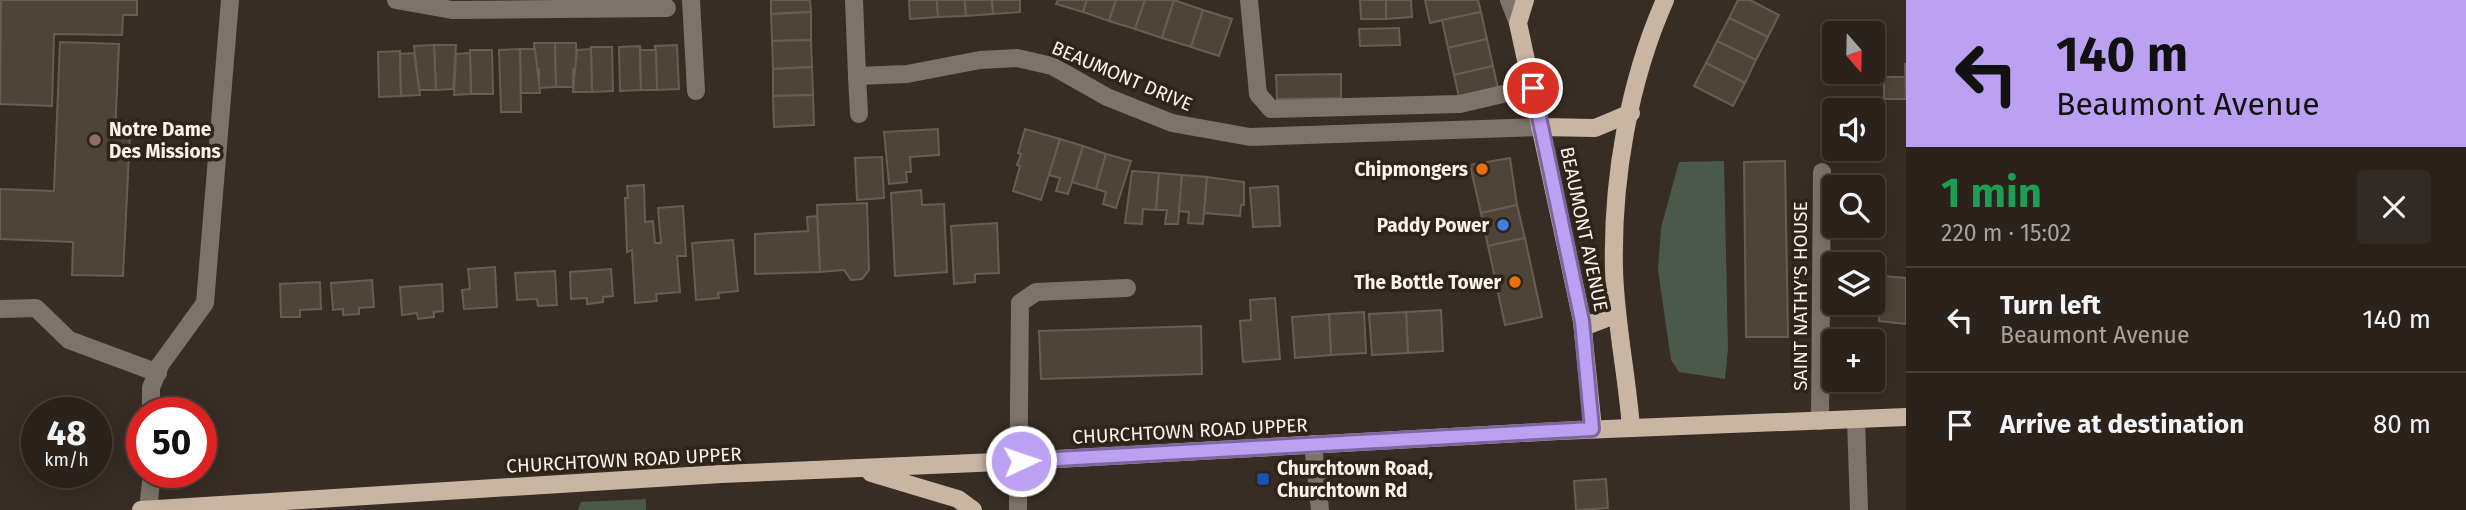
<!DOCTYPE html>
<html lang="en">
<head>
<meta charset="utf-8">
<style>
  :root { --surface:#2a221b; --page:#322a24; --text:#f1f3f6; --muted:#a5a4a3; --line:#463f3a }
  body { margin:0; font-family:"Fira Sans",sans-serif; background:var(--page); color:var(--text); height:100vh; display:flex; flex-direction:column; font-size:26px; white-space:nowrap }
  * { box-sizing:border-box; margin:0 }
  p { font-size:23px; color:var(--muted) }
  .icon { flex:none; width:38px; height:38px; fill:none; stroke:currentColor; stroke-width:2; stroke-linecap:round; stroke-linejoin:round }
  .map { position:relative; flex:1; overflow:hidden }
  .details { display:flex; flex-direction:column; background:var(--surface); width:560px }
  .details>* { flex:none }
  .top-card { background:#bca0f2; color:#111; overflow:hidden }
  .needle { width:46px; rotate:160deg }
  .buttons { position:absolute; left:1822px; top:21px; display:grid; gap:14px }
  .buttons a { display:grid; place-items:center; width:63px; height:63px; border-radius:7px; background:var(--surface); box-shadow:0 4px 18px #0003,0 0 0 2px var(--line); font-size:35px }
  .speed { position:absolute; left:21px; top:397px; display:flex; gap:14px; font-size:35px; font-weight:700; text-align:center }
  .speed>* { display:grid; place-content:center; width:91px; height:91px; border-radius:50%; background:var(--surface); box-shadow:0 4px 18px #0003,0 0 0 2px var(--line); line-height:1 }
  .speed small { font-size:18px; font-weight:400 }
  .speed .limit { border:10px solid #d22; background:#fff; color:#111 }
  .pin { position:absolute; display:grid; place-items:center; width:60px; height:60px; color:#fff; margin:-30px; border:4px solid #fff; border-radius:50%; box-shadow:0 2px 7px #0007 }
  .me { position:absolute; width:77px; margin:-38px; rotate:87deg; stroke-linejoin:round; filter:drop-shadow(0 0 5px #0008) }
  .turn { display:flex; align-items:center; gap:24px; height:147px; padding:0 35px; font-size:32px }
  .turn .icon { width:91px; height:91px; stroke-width:2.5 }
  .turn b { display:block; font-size:49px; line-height:60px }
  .round { display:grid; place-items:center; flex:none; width:74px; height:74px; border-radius:7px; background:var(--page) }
  .headline { display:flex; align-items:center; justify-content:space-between; height:119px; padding:0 35px }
  h1 { font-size:42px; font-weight:700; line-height:52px; color:#1e9e55 }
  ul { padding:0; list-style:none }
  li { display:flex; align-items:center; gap:21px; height:105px; padding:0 35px; border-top:2px solid var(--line) }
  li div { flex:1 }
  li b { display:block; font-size:26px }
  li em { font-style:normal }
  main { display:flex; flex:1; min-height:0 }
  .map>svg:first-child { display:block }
  .green { fill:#4b584c }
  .building { fill:#4f443a; stroke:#695d52; stroke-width:2 }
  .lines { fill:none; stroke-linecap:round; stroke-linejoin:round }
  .minor { stroke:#7d736a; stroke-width:18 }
  .major { stroke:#cab5a3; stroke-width:18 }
  .route-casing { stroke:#7a689d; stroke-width:18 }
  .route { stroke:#bca0f2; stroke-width:12 }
  .education-dot { fill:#8d6e63; stroke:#2e241a; stroke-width:2.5 }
  .food-dot { fill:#e8710a; stroke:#2e241a; stroke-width:2.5 }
  .shop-dot { fill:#3f7fe0; stroke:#2e241a; stroke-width:2.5 }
  .transit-dot { fill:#1a4fb4; stroke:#2e241a; stroke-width:2.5 }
  .labels { text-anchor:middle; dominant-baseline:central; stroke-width:7; stroke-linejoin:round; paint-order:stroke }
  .street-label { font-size:19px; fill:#faf3ed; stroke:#2e241a }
  .poi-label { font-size:19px; font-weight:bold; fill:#faf3ed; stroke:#2e241a; text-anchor:end }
</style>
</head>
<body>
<main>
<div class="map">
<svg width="1906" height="510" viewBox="0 0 1906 510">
  <rect width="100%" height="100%" fill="#382d24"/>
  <g class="green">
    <path d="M 1724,161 L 1728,349 L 1725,379 L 1679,372 L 1671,360 L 1658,270 L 1661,228 L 1679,162 Z"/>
    <path d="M 646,499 L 646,510 L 578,510 L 581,502 Z"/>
  </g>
  <g class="building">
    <path d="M 1,0 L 137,0 L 137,15 L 123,15 L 122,35 L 54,34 L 52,106 L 0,104 Z"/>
    <path d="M 771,0 L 810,0 L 811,12 L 771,14 Z"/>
    <path d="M 909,0 L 937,0 L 938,17 L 910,19 Z"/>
    <path d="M 937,0 L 965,0 L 966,16 L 938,17 Z"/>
    <path d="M 965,0 L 992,0 L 993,14 L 966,16 Z"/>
    <path d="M 992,0 L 1020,0 L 1020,12 L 993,14 Z"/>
    <path d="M 1058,0 L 1087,0 L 1083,12 L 1056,4 Z"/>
    <path d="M 1087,0 L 1116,0 L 1109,21 L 1083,12 Z"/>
    <path d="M 1116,0 L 1145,0 L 1135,29 L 1109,21 Z"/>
    <path d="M 1145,0 L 1174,0 L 1162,38 L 1135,29 Z"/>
    <path d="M 1174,0 L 1203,10 L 1191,47 L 1162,38 Z"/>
    <path d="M 1360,0 L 1386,0 L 1386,19 L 1361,19 Z"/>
    <path d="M 1386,0 L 1411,0 L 1412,17 L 1386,19 Z"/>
    <path d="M 1425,0 L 1478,0 L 1481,12 L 1430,23 Z"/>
    <path d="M 1738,0 L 1750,0 L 1779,15 L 1768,37 L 1729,18 Z"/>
    <path d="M 1203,10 L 1232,19 L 1219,56 L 1191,47 Z"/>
    <path d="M 811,12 L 811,40 L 772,41 L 771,14 Z"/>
    <path d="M 1481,12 L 1487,39 L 1448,48 L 1442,20 Z"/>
    <path d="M 1729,18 L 1768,37 L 1756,60 L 1717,41 Z"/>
    <path d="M 1399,28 L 1400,45 L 1360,46 L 1359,29 Z"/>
    <path d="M 1487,39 L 1493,66 L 1454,75 L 1448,48 Z"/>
    <path d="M 811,40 L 812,67 L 773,69 L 772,41 Z"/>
    <path d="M 1717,41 L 1756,60 L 1745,83 L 1706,63 Z"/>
    <path d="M 60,42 L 119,44 L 115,134 L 130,134 L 123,276 L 72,275 L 73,242 L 0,239 L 0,189 L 54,191 Z"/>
    <path d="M 534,43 L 555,43 L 556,87 L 539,88 L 539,69 L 535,69 Z"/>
    <path d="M 555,43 L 576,43 L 577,68 L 573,69 L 573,87 L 556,87 Z"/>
    <path d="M 434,45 L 456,45 L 453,89 L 436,90 Z"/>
    <path d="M 434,45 L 436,90 L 419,90 L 414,46 Z"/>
    <path d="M 677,45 L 679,89 L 657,90 L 655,46 Z"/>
    <path d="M 640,46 L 641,90 L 620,91 L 619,47 Z"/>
    <path d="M 591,47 L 612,47 L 613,91 L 592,92 Z"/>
    <path d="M 520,49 L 535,49 L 540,93 L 521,93 Z"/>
    <path d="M 520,49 L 521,112 L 501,112 L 499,50 Z"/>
    <path d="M 591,49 L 592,92 L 573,92 L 577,50 Z"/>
    <path d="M 470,50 L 492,50 L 493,94 L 471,94 Z"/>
    <path d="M 640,50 L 656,50 L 657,90 L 641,90 Z"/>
    <path d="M 400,51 L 401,96 L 379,97 L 378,52 Z"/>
    <path d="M 414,53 L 420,95 L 401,96 L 400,54 Z"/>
    <path d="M 470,53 L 471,94 L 454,95 L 456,54 Z"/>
    <path d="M 1706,63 L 1745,83 L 1733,106 L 1694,86 Z"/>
    <path d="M 1905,63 L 1906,99 L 1884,99 L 1884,77 L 1906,77 Z"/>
    <path d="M 1493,66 L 1499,94 L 1460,102 L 1454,75 Z"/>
    <path d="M 812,67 L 813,95 L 773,96 L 773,69 Z"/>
    <path d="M 1341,74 L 1341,98 L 1277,99 L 1276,75 Z"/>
    <path d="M 813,95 L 814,125 L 774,127 L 773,96 Z"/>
    <path d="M 1857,99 L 1881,99 L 1881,159 L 1838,160 L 1837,149 L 1872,149 L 1872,110 L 1845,110 L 1845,107 L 1857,107 Z"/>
    <path d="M 938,129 L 939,155 L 910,157 L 911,172 L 906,172 L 907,182 L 889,184 L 884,132 Z"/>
    <path d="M 1025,129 L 1060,139 L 1041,200 L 1013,191 L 1020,166 L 1017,165 L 1021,154 L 1018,153 Z"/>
    <path d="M 1060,139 L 1083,146 L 1068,194 L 1056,191 L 1060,178 L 1049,175 Z"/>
    <path d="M 1083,146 L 1106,154 L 1096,189 L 1072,182 Z"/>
    <path d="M 1106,154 L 1131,161 L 1116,208 L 1103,204 L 1106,192 L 1096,189 Z"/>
    <path d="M 882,157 L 884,198 L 857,200 L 855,158 Z"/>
    <path d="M 1510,158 L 1517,205 L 1481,213 L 1470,165 Z"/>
    <path d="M 1785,161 L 1788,337 L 1746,337 L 1744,162 Z"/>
    <path d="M 1132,171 L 1159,173 L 1156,210 L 1143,209 L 1142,224 L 1125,223 Z"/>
    <path d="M 1159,173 L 1182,175 L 1178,224 L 1165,224 L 1167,210 L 1156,210 Z"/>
    <path d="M 1182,175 L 1207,177 L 1203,224 L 1188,223 L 1189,212 L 1179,211 Z"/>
    <path d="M 1207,177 L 1244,182 L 1244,205 L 1241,205 L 1240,216 L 1204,213 Z"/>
    <path d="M 644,185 L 645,222 L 653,221 L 655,243 L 661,243 L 658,208 L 683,206 L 686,256 L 677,256 L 680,292 L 656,294 L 657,301 L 635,303 L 632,250 L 627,252 L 625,198 L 628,198 L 627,186 Z"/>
    <path d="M 1278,186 L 1280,226 L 1253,227 L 1250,188 Z"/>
    <path d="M 921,190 L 922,205 L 944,204 L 947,272 L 895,276 L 891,193 Z"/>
    <path d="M 867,203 L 869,270 L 862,279 L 851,280 L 844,270 L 820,272 L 817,205 Z"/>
    <path d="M 1517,205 L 1525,238 L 1488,246 L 1481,213 Z"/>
    <path d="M 817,216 L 820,272 L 755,274 L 755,234 L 808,231 L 807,217 Z"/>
    <path d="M 997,223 L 999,273 L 975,274 L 975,282 L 954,284 L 951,226 Z"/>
    <path d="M 1525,238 L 1542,317 L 1505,325 L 1488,246 Z"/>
    <path d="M 733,240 L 738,291 L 718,293 L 719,298 L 696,300 L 692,243 Z"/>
    <path d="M 495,267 L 497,307 L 464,309 L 462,290 L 470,289 L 468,269 Z"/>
    <path d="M 611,269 L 613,296 L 603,297 L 603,302 L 587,304 L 587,298 L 571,299 L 570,272 Z"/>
    <path d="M 555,271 L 557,305 L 538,306 L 537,299 L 517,300 L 515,273 Z"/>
    <path d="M 1883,276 L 1906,278 L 1906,324 L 1879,321 Z"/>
    <path d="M 372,280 L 374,307 L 359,308 L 359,314 L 343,315 L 343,309 L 333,310 L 331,283 Z"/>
    <path d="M 320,282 L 321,309 L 300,310 L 300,317 L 281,317 L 280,284 Z"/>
    <path d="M 442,284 L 443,311 L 434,312 L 434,317 L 418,319 L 417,313 L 402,315 L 400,287 Z"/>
    <path d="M 1275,298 L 1280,359 L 1243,362 L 1240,321 L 1251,320 L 1250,300 Z"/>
    <path d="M 1441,310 L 1443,351 L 1408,353 L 1406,312 Z"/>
    <path d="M 1364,312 L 1366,353 L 1331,355 L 1329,314 Z"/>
    <path d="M 1406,312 L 1408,353 L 1372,355 L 1369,314 Z"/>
    <path d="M 1329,314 L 1331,355 L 1295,358 L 1292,317 Z"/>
    <path d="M 1201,326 L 1202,374 L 1041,379 L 1039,331 Z"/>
    <path d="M 1606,479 L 1608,508 L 1576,510 L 1574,481 Z"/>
  </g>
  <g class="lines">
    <g class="minor">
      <path d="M 396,0 L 452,10 L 667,8"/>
      <path d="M 691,0 L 696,91"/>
      <path d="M 854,0 L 857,76 L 907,74 L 980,60 L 1017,58 L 1052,66 L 1107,97 L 1172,123 L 1250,137 L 1540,127"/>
      <path d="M 1249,0 L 1258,94 L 1271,109 L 1460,104 L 1533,87"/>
      <path d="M 1509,0 L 1518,23"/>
      <path d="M 857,76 L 859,114"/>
      <path d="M 0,309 L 36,308 L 69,340 L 158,373"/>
      <path d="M 151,413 L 151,388 L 160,365 L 205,303 L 230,0"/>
      <path d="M 1856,419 L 1859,510"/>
      <path d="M 1820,421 L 1822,172"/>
      <path d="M 1313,444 L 1320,510"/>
      <path d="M 148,510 L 152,472"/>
      <path d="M 1018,510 L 1020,303 L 1036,292 L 1127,288"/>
    </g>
    <g class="major">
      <path d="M 1525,0 L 1518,23 L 1582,321 L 1593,429"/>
      <path d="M 1540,127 L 1595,128 L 1631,113"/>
      <path d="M 1582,321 L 1591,324 L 1617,314"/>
      <path d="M 1631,428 C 1627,374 1615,321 1614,268 C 1612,179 1629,81 1665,0"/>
      <path d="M 871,473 L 958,499 L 973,510"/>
      <path d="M 141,510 L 721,474 L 1021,461 L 1558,431 L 1906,417"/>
    </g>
  </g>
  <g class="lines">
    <g class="route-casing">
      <path id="route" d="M 1021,461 L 1592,429 L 1582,321 L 1533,88"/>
    </g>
    <use href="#route" class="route"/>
  </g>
  <circle class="education-dot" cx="95" cy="140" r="7"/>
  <g class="food-dot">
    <circle cx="1482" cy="169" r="7"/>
    <circle cx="1515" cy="282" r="7"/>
  </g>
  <circle class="shop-dot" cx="1503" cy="225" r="7"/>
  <rect class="transit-dot" x="1256" y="472" width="14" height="14" rx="3.5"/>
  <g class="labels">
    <g class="street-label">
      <text transform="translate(1122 76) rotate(23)">BEAUMONT DRIVE</text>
      <text transform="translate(1584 229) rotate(78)">BEAUMONT AVENUE</text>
      <text transform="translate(1800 296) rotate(-90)">SAINT NATHY'S HOUSE</text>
      <text transform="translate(1190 431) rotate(-3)">CHURCHTOWN ROAD UPPER</text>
      <text transform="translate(624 460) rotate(-3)">CHURCHTOWN ROAD UPPER</text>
    </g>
    <g class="poi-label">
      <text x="109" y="129" text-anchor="start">Notre Dame<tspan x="109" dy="22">Des Missions</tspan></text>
      <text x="1468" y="169">Chipmongers</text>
      <text x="1489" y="225">Paddy Power</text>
      <text x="1501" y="282">The Bottle Tower</text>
      <text x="1277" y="468" text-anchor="start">Churchtown Road,<tspan x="1277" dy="22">Churchtown Rd</tspan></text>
    </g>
  </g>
</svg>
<div class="buttons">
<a><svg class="needle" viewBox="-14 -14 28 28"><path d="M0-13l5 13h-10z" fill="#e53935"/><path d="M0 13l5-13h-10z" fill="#a5a4a3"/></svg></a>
<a><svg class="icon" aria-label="sound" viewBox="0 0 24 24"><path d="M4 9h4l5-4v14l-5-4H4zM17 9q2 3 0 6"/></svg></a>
<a><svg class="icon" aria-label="search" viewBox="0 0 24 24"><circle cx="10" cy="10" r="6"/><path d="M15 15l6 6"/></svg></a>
<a><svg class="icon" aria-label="layers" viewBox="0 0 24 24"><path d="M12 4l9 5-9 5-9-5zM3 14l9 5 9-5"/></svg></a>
<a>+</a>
</div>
<div class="speed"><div>48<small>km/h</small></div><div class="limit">50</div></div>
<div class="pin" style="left:1533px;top:88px;background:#d93025"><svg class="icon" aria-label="arrive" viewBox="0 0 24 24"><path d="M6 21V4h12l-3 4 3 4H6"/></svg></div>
<svg class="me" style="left:1021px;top:461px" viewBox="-20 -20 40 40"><circle r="17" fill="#bca0f2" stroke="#fff" stroke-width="3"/><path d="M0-11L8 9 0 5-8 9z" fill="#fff"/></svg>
</div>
<section class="details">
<div class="top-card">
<div class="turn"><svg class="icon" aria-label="left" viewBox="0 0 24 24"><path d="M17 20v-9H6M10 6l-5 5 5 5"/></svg><div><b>140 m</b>Beaumont Avenue</div></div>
</div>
<div class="headline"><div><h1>1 min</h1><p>220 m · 15:02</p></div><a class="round"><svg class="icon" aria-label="close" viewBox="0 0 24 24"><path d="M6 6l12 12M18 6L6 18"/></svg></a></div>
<ul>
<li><svg class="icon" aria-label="left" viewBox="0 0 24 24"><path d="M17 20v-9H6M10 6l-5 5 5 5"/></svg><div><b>Turn left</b><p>Beaumont Avenue</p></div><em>140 m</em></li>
<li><svg class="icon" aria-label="arrive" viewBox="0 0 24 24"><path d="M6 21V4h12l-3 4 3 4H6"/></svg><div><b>Arrive at destination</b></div><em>80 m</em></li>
</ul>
</section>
</main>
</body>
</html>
